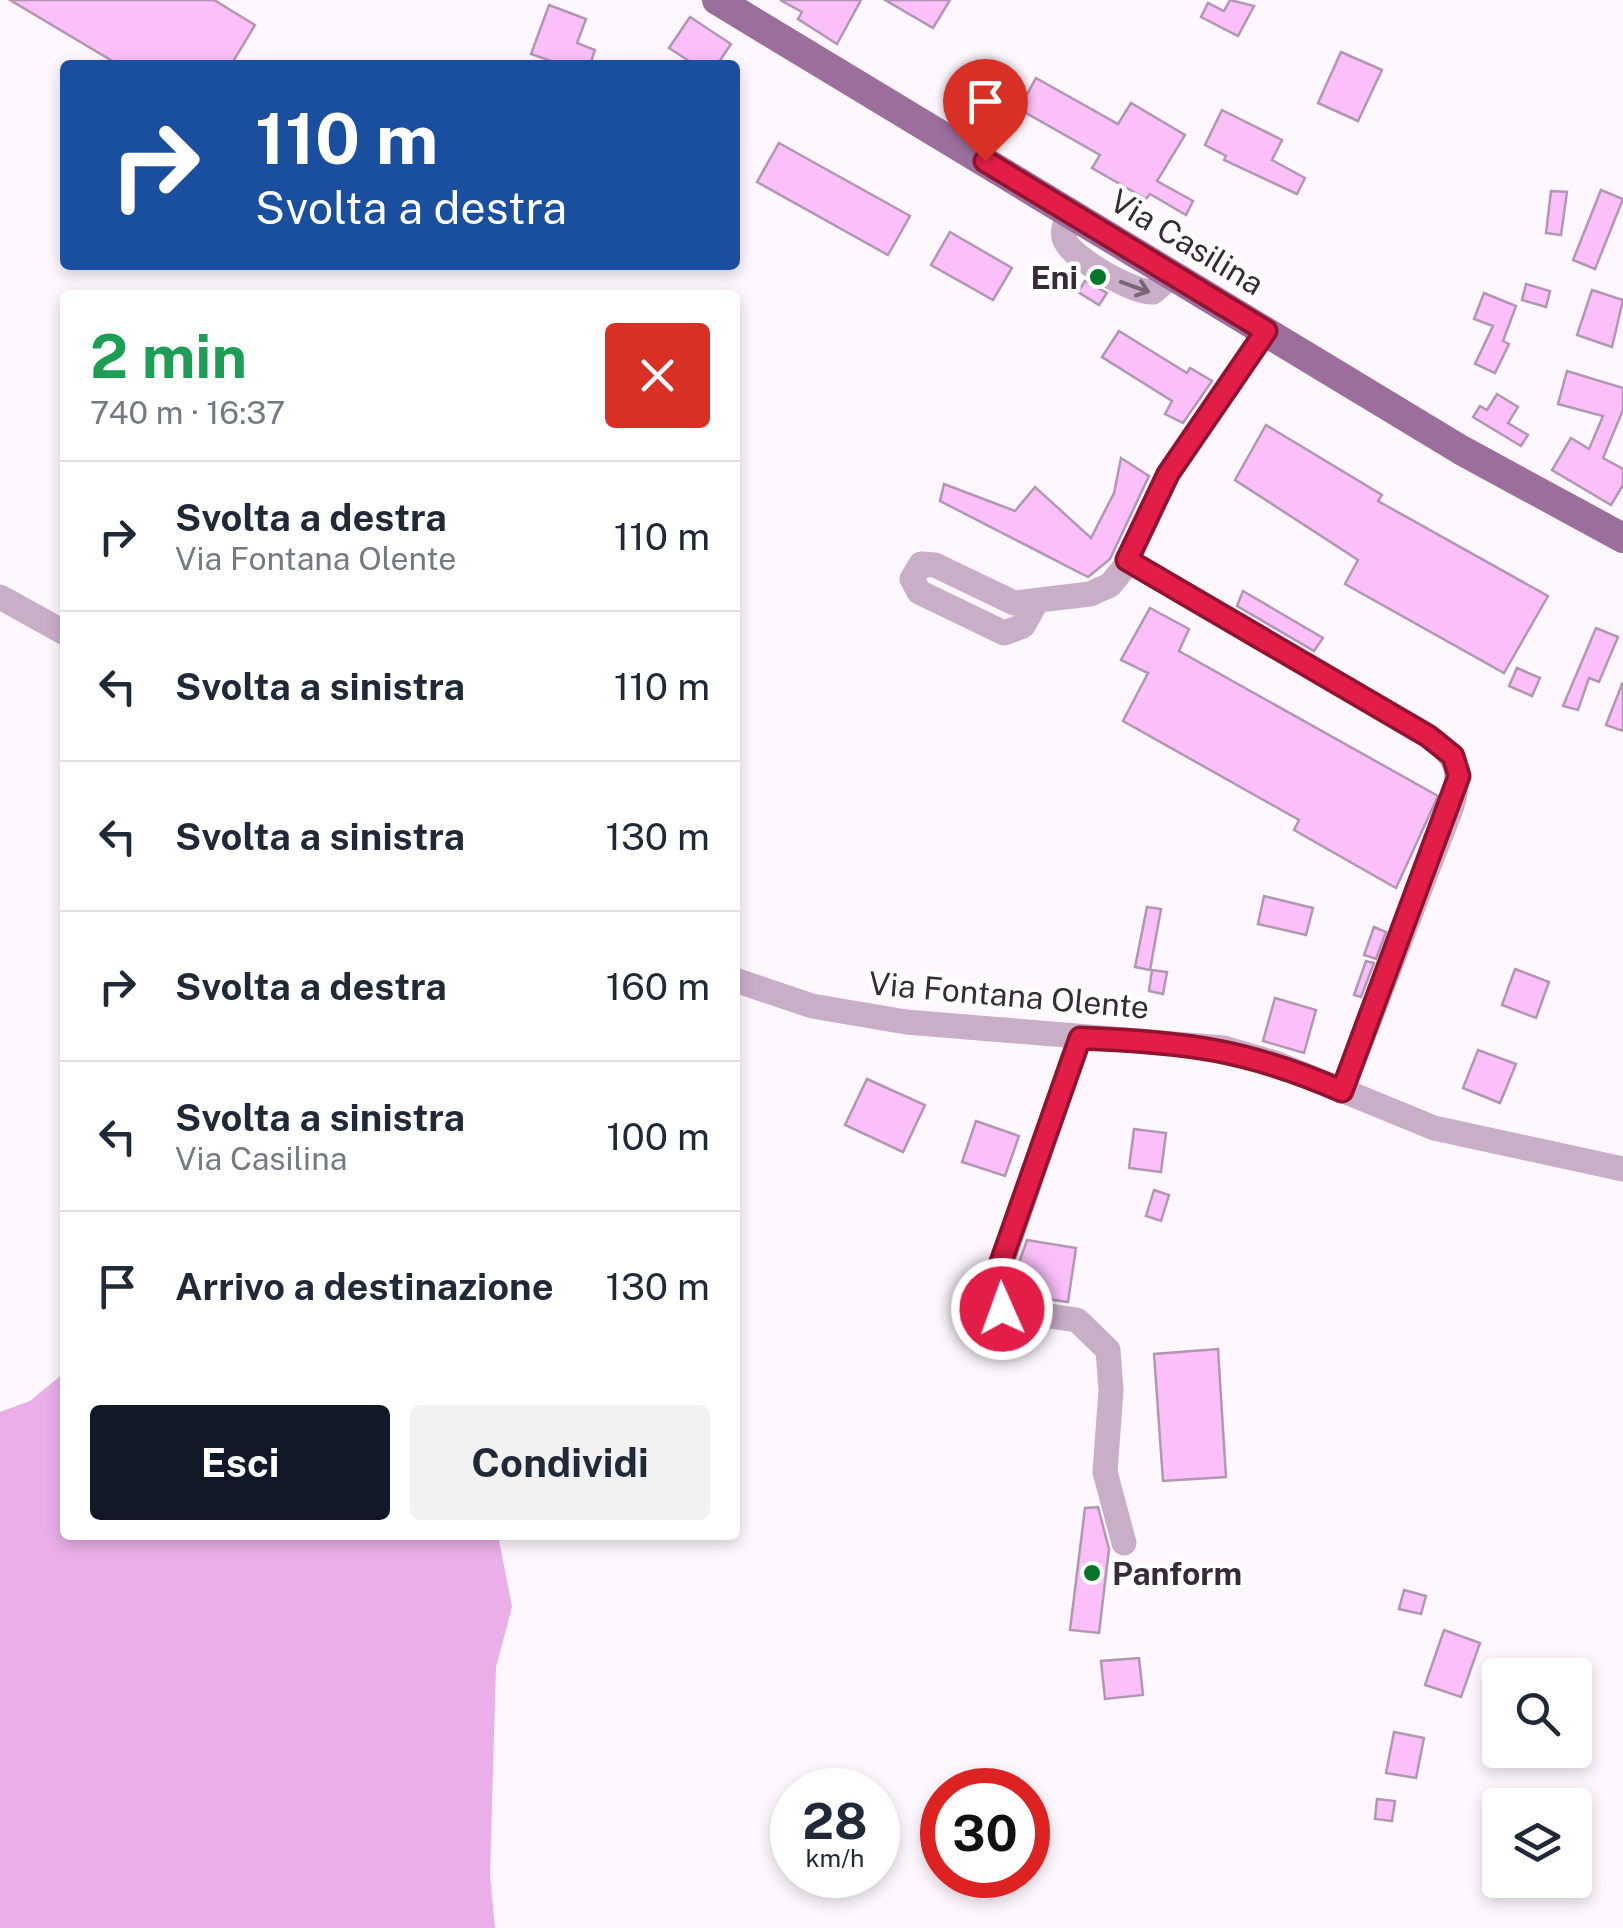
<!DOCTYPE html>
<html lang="it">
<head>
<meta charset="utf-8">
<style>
  :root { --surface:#fff; --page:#f2f2f3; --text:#1f2937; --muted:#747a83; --line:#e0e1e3; --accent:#111827 }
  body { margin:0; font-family:"Public Sans",sans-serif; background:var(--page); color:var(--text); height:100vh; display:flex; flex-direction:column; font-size:38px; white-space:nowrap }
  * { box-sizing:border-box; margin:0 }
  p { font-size:32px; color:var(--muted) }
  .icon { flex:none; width:55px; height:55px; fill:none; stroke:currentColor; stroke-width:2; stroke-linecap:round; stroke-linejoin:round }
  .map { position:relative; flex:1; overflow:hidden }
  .details { position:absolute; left:60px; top:290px; width:680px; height:1250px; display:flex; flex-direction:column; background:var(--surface); border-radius:10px; box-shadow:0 5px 15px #0003 }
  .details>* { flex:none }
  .top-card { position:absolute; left:60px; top:60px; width:680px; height:210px; border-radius:10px; box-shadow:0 5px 15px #0003; background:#1a4fa0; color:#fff; overflow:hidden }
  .buttons { position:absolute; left:1482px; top:1658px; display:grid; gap:20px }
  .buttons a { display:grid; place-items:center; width:110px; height:110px; border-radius:10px; background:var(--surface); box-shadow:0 5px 15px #0003; font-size:50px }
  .speed { position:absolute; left:770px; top:1768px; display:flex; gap:20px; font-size:50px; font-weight:700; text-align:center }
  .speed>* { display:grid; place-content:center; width:130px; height:130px; border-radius:50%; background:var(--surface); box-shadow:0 5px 15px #0003; line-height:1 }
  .speed small { font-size:25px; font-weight:400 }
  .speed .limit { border:15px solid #d22; background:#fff; color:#111 }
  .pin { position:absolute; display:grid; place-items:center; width:85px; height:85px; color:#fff; margin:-102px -42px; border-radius:50% 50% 50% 0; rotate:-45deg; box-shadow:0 0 10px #0007 }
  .pin .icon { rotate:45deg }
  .me { position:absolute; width:110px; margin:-55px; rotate:358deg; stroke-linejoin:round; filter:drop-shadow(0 0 8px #0008) }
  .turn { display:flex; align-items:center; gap:35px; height:210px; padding:0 30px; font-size:45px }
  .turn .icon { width:130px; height:130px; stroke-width:2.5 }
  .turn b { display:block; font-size:70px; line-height:85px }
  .round { display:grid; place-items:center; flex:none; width:105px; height:105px; border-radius:10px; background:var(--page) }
  .summary { display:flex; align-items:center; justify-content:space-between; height:170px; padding:0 30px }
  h1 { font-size:60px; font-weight:700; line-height:75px; color:#1e9e55 }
  .cta { display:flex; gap:20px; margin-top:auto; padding:20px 30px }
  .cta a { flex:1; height:115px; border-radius:10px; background:var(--accent); color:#fff; font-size:40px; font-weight:700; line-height:115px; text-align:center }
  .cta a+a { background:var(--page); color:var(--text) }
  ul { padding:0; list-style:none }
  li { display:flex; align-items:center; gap:30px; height:150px; padding:0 30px; border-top:2px solid var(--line) }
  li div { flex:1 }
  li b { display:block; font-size:38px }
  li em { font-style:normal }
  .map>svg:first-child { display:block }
  .forest { fill:#eaaee9 }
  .building { fill:#fbbffa; stroke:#b297b2; stroke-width:2.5 }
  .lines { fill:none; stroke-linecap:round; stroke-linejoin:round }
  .minor { stroke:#c9aec8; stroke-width:25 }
  .major { stroke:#9c6e9c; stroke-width:30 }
  .oneway { stroke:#786678 }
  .route-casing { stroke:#92132f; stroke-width:25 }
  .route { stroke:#e11d48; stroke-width:18 }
  .poi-dot { fill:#07762a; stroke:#fff; stroke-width:4 }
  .labels { text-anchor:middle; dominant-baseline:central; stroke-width:9; stroke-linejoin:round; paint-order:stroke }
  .street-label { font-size:32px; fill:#362b36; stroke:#fff }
  .poi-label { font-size:32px; font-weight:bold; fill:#362b36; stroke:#fff; text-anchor:end }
</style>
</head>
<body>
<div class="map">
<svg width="1623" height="1928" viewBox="0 0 1623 1928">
  <rect width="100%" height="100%" fill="#fef8fe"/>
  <path class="forest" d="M 65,1372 L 65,1535 L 498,1535 L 512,1607 L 496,1667 L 490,1875 L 495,1928 L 0,1928 L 0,1412 L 30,1401 Z"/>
  <g class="building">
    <path d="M 10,0 L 214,0 L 255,25 L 231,65 L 119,65 Z"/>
    <path d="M 780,0 L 861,0 L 837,44 L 798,19 L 802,12 Z"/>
    <path d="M 885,0 L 950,0 L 933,28 Z"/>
    <path d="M 1230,0 L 1254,6 L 1238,36 L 1201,17 L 1208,3 L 1224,11 Z"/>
    <path d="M 549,5 L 586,19 L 577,43 L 595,50 L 590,65 L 562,65 L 531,54 Z"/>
    <path d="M 690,17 L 731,44 L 717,65 L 695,65 L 669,48 Z"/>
    <path d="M 1341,52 L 1382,70 L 1358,121 L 1318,103 Z"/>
    <path d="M 1036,78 L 1118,124 L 1131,103 L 1185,135 L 1157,181 L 1193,201 L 1186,215 L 1150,194 L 1146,199 L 1092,168 L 1100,155 L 1019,109 Z"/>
    <path d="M 1222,110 L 1282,140 L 1272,160 L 1305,178 L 1297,194 L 1224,160 L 1226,156 L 1205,145 Z"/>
    <path d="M 779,143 L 910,216 L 888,255 L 757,182 Z"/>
    <path d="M 1601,190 L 1623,199 L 1595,269 L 1573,260 Z"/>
    <path d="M 1551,191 L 1567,192 L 1561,235 L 1546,233 Z"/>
    <path d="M 950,232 L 1012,268 L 993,300 L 931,265 Z"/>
    <path d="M 1085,281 L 1107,293 L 1099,305 L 1078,292 Z"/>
    <path d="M 1526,284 L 1550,291 L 1546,307 L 1522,300 Z"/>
    <path d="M 1592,290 L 1623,300 L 1612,347 L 1577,335 Z"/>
    <path d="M 1484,293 L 1516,306 L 1503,341 L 1509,344 L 1495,373 L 1475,364 L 1493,326 L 1474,319 Z"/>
    <path d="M 1119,331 L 1187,373 L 1190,368 L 1212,381 L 1183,423 L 1165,414 L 1172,401 L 1102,357 Z"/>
    <path d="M 1567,371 L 1623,388 L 1623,410 L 1603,458 L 1623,469 L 1623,485 L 1611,505 L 1552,470 L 1571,438 L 1589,449 L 1603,416 L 1558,404 Z"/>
    <path d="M 1497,394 L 1518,407 L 1508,423 L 1528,435 L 1521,446 L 1473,417 L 1480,406 L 1487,410 Z"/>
    <path d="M 1266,425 L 1382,495 L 1378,501 L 1548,596 L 1504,673 L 1345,584 L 1358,560 L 1235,480 Z"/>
    <path d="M 1121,458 L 1149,476 L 1110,559 L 1088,577 L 940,501 L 944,484 L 1015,511 L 1035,487 L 1091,538 L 1114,493 Z"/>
    <path d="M 1243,591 L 1323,638 L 1314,651 L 1237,606 Z"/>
    <path d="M 1150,608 L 1189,629 L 1179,651 L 1438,796 L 1396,888 L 1294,830 L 1299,820 L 1123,721 L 1148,673 L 1121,660 Z"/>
    <path d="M 1596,628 L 1618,637 L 1599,682 L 1589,678 L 1578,710 L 1563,706 Z"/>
    <path d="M 1517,668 L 1540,678 L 1532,696 L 1509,686 Z"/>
    <path d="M 1622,684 L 1623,685 L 1623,731 L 1606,725 Z"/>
    <path d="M 1264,896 L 1313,908 L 1306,935 L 1258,924 Z"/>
    <path d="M 1147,907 L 1161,909 L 1150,970 L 1135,967 Z"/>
    <path d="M 1374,927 L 1386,932 L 1376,959 L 1364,955 Z"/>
    <path d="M 1366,961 L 1374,963 L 1361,997 L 1354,995 Z"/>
    <path d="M 1515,969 L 1549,982 L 1536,1018 L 1502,1005 Z"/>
    <path d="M 1152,970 L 1167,972 L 1163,994 L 1149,991 Z"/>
    <path d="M 1275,998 L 1316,1010 L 1304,1053 L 1263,1041 Z"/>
    <path d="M 1478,1050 L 1516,1064 L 1500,1103 L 1463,1088 Z"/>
    <path d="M 867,1079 L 925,1105 L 903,1152 L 845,1125 Z"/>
    <path d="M 976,1121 L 1019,1136 L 1005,1176 L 962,1162 Z"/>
    <path d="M 1134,1129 L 1166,1133 L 1161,1172 L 1129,1168 Z"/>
    <path d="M 1154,1190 L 1169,1195 L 1161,1221 L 1146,1216 Z"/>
    <path d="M 1027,1240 L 1076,1248 L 1068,1302 L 1013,1294 L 1010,1288 Z"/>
    <path d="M 1218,1349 L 1226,1477 L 1163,1481 L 1154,1354 Z"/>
    <path d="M 1098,1507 L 1109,1549 L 1099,1633 L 1070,1630 L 1085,1508 Z"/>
    <path d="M 1404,1590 L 1426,1596 L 1421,1614 L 1399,1609 Z"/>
    <path d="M 1444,1630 L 1480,1643 L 1461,1697 L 1425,1685 Z"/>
    <path d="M 1139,1658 L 1143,1695 L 1105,1699 L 1101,1661 Z"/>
    <path d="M 1394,1732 L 1424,1738 L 1416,1778 L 1386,1773 Z"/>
    <path d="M 1377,1799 L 1395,1801 L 1392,1821 L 1375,1819 Z"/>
  </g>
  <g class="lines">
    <g class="minor">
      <path d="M 1070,212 C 1066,222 1060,232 1066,242 C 1075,260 1134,293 1153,292 L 1173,275"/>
      <path d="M 1127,560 L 1428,736 C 1458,756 1462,772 1452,806 L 1342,1091"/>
      <path d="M 0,597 L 65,633"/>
      <path d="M 1037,601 L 1023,626 L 1004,633 L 919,592 L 912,579 L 921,564 L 935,565 L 1014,603 L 1090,594 L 1110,585 L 1124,568 L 1168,474 L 1266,331"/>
      <path d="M 735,980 L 812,1006 L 906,1022 L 1224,1048 L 1278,1064 L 1434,1128 L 1623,1169"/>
      <path d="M 1080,1037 L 993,1289 L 1002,1309 L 1077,1320 L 1108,1350 L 1111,1390 L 1105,1472 L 1124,1543"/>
    </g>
    <path class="major" d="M 717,0 L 1461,450 L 1623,538"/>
  </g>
  <defs><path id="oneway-shaft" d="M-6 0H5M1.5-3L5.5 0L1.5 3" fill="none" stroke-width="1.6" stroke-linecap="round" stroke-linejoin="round" transform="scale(2.5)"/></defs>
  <use class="oneway" href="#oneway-shaft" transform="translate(1135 287) rotate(20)"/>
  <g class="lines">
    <g class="route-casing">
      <path id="route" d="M 985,161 L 1266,331 L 1168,474 L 1127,560 L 1428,736 L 1453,756 L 1459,776 L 1342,1091 C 1246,1049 1184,1042 1080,1038 L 995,1279 L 994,1296 L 1002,1309"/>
    </g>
    <use href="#route" class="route"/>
  </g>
  <g class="poi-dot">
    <circle cx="1098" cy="277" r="10"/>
    <circle cx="1092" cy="1573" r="10"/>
  </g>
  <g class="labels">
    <g class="street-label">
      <text transform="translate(1187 242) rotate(31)">Via Casilina</text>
      <text transform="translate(1009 995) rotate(5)">Via Fontana Olente</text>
    </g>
    <g class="poi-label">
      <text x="1078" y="277">Eni</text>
      <text x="1112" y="1573" text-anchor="start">Panform</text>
    </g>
  </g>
</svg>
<div class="buttons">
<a><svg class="icon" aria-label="search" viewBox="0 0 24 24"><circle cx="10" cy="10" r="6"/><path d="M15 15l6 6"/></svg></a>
<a><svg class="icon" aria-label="layers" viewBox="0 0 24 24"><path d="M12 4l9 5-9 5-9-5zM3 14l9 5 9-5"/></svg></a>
</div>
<div class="speed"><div>28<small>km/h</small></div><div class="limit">30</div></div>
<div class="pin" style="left:985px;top:161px;background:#d93025"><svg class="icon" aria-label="arrive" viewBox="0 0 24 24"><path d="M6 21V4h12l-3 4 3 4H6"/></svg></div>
<svg class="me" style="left:1002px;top:1309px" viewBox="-20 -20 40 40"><circle r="17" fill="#e11d48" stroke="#fff" stroke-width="3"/><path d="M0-11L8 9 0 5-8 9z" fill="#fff"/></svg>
<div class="top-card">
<div class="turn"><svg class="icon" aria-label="right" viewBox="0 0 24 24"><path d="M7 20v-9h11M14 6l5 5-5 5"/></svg><div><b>110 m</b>Svolta a destra</div></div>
</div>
<section class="details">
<div class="summary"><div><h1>2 min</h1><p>740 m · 16:37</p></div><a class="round" style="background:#d93025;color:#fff"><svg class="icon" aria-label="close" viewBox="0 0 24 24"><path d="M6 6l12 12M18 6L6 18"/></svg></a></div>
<ul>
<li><svg class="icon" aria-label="right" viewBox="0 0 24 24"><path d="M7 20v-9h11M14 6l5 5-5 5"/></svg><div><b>Svolta a destra</b><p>Via Fontana Olente</p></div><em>110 m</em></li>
<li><svg class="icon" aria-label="left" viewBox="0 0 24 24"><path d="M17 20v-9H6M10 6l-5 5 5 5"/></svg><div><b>Svolta a sinistra</b></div><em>110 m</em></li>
<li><svg class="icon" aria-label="left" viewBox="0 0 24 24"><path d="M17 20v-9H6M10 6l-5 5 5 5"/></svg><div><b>Svolta a sinistra</b></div><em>130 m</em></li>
<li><svg class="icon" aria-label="right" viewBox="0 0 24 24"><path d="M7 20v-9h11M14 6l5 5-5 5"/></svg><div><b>Svolta a destra</b></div><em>160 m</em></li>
<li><svg class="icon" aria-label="left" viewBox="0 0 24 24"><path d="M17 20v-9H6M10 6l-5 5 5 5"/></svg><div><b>Svolta a sinistra</b><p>Via Casilina</p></div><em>100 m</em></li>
<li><svg class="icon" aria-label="arrive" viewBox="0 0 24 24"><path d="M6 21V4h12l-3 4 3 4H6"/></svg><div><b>Arrivo a destinazione</b></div><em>130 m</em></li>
</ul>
<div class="cta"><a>Esci</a><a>Condividi</a></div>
</section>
</div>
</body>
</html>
